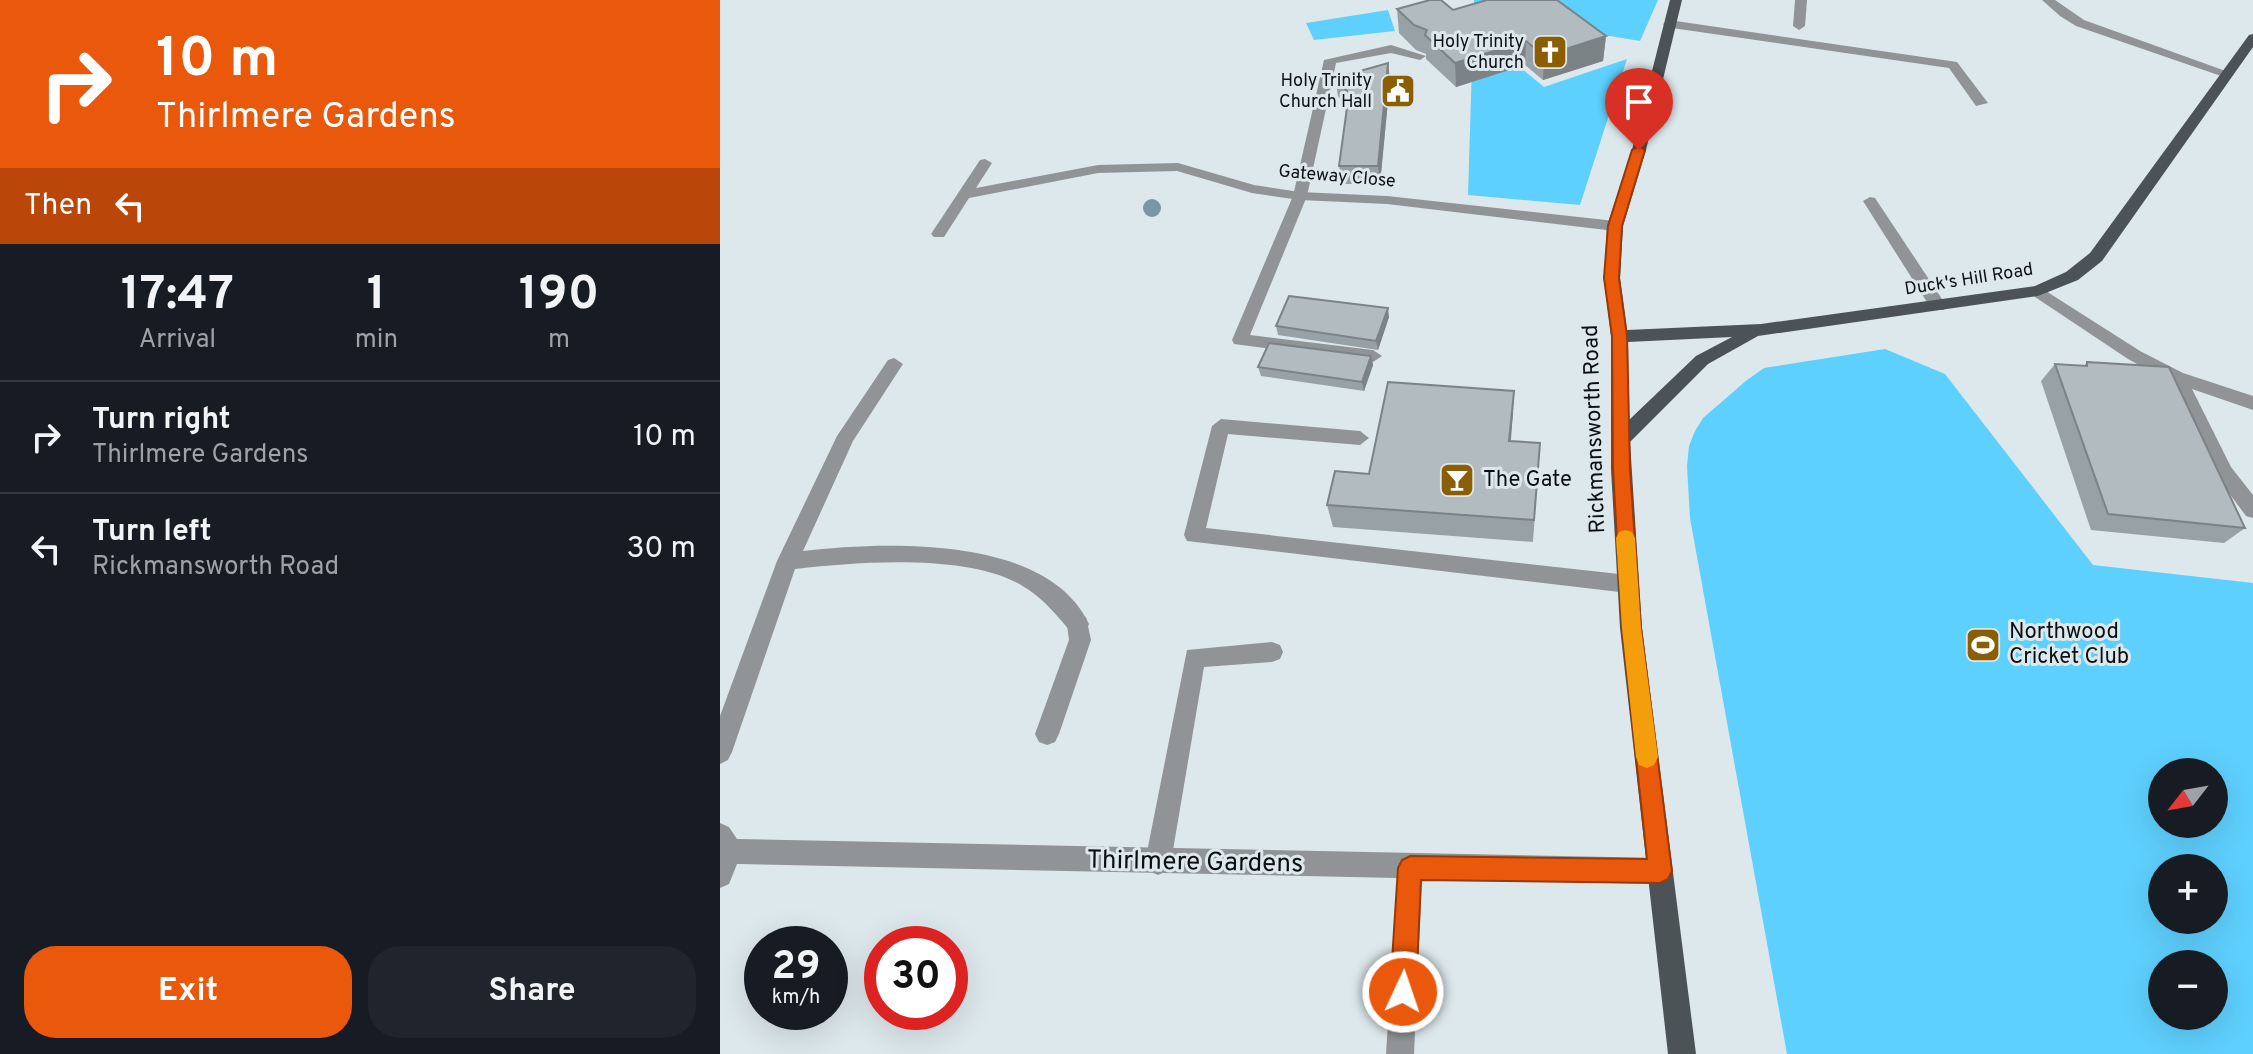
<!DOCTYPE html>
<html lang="en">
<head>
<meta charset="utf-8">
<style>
  :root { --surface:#171b24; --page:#20242c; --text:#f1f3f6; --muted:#9ea1a6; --line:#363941; --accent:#ea580c }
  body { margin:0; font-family:Overpass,sans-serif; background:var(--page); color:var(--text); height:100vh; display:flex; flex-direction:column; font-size:30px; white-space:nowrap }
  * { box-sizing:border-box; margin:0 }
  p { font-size:26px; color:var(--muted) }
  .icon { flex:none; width:44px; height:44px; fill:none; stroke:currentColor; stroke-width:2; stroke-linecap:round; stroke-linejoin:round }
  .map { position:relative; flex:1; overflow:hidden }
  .drawer { display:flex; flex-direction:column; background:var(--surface); width:720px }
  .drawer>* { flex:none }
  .top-card { background:#ea580c; color:#fff; overflow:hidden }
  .needle { width:52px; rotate:239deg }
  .tools { position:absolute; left:1428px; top:758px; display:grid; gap:16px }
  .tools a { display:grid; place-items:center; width:80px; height:80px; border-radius:50%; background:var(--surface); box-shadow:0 8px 32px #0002; font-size:40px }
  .speed { position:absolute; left:24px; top:926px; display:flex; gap:16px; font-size:40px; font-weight:700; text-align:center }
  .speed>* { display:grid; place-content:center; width:104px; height:104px; border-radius:50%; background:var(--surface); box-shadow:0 8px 32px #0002; line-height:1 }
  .speed small { font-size:20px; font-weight:400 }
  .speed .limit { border:12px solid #d22; background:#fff; color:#111 }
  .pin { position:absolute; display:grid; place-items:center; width:68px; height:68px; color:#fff; margin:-82px -34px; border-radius:50% 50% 50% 0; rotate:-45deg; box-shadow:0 0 8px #0007 }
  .pin .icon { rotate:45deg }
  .me { position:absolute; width:88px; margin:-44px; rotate:3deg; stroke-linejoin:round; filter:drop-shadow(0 0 6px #0008) }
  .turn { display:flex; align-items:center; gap:28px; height:168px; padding:0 24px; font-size:36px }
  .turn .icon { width:104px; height:104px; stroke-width:2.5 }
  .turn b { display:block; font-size:56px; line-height:68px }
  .then { display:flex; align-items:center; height:76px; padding:0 24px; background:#0003; gap:16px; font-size:30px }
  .eta { display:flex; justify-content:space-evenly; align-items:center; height:136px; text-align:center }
  .eta b { font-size:48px; font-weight:700; line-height:56px }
  .cta { display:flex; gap:16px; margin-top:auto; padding:16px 24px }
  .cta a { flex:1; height:92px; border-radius:32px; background:var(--accent); color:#fff; font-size:32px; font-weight:700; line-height:92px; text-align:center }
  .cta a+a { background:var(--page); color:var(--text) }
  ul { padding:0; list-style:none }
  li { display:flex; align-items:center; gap:24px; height:112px; padding:0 24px; border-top:2px solid var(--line) }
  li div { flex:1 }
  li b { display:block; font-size:30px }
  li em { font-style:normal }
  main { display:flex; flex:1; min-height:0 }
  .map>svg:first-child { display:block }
  .green { fill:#5ed0fd; fill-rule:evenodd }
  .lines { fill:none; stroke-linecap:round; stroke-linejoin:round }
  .service { fill:#909496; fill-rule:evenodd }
  .minor { fill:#909496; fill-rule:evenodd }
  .primary { fill:#4b5356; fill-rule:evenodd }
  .tree { fill:#7797a4 }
  .wall { fill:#98a1a5 }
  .shaded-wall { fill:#7c8386 }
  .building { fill:#b1bbc0; stroke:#7c8386; stroke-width:2 }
  .route { fill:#ea580c; stroke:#983908; stroke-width:2 }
  .slow { fill:#f59e0b }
  .labels { text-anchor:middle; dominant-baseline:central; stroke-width:6; stroke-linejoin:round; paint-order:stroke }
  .far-poi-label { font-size:18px; fill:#0d1012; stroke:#dde8ec; text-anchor:end }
  .far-street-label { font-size:18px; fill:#0d1012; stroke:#dde8ec }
  .street-label { font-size:22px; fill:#0d1012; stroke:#dde8ec }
  .poi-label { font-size:22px; fill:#0d1012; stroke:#dde8ec; text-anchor:start }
  .near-street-label { font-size:26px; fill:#0d1012; stroke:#dde8ec }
</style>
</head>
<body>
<main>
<section class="drawer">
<div class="top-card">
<div class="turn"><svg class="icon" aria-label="right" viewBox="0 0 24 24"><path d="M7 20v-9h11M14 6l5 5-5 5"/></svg><div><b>10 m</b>Thirlmere Gardens</div></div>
<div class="then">Then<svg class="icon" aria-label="left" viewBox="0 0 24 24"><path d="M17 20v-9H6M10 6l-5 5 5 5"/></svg></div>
</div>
<div class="eta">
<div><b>17:47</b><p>Arrival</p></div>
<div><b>1</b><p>min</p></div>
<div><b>190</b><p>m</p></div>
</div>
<ul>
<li><svg class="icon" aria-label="right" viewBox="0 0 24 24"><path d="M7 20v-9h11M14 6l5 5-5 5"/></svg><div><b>Turn right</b><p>Thirlmere Gardens</p></div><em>10 m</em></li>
<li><svg class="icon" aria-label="left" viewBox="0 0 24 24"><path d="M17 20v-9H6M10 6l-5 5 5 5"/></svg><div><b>Turn left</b><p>Rickmansworth Road</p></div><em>30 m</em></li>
</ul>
<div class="cta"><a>Exit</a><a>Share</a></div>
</section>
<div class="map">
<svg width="1533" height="1054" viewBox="0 0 1533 1054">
  <rect width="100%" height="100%" fill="#dde8ec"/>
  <g class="green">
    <path d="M 754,0 L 938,0 L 920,41 L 890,36 L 865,39 L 753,28 L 824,87 L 907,59 L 860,205 L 748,195 Z"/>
    <path d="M 668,10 L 675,31 L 594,40 L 586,23 Z"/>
    <path d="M 1165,349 L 1225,374 L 1373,565 L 1533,583 L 1533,1054 L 1067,1054 L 970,518 L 967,466 L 969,446 L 975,431 L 983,418 L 1027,380 L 1044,368 ZM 1442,772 L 1494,772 L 1494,824 L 1442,824 ZM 1442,868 L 1494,868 L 1494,920 L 1442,920 ZM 1442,964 L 1494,964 L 1494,1016 L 1442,1016 Z"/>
  </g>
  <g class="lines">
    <g class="service">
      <path d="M 1322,0 L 1335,0 L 1364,20 L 1514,74 L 1504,77 L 1356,26 L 1340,16 Z"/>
      <path d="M 949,20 L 1237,62 L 1268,103 L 1256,106 L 1229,68 L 945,27 L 943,24 Z"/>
      <path d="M 671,45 L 706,56 L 700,60 L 671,53 L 616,63 L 587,196 L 530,335 L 653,350 L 662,356 L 653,362 L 514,344 L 512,340 L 573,196 L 604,60 Z"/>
      <path d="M 1318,286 L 1420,351 L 1463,373 L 1533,396 L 1533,410 L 1472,389 L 1511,467 L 1533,495 L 1533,518 L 1526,516 L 1497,477 L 1450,382 L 1408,359 L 1312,295 L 1310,291 Z"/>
      <path d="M 501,419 L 640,431 L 649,438 L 640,445 L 508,434 L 486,528 L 908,575 L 915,578 L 918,584 L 915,590 L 908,593 L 467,541 L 464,535 L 492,426 Z"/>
      <path d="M 358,614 L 366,617 L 371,640 L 339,734 L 335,742 L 327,745 L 319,742 L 315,734 L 349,640 L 347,624 L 350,617 Z"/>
      <path d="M 552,642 L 560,645 L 563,652 L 560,659 L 552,662 L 484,667 L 451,862 L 447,871 L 438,875 L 429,871 L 425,862 L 467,650 Z"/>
    </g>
    <g class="minor">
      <path d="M 1075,0 L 1087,0 L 1085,26 L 1079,30 L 1073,26 Z"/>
      <path d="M 265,159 L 272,163 L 256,188 L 378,165 L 458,163 L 534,185 L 580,192 L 667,196 L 895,221 L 903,226 L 895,231 L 667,204 L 580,200 L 532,193 L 457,171 L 378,173 L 249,198 L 224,237 L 214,237 L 211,234 L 260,160 Z"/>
      <path d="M 1150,197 L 1155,198 L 1224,302 L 1226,306 L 1224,310 L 1212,310 L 1143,201 Z"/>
      <path d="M 174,358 L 183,364 L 133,441 L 83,551 C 164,542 327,534 369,624 L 366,631 L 358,634 L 350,631 C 336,614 321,596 301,585 C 246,553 137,562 75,569 L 12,752 L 8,760 L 0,764 L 0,716 L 57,561 L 117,436 L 168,360 Z"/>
      <path d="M 0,823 L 9,827 L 17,839 L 940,858 L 949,862 L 953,871 L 949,880 L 940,884 L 702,879 L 694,1054 L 666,1054 L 677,878 L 17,864 L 9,884 L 0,888 Z"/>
    </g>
    <path class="primary" d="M 950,0 L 962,0 L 926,150 L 903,226 L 900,278 L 907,330 L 1041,324 L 1315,286 L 1346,272 L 1370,253 L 1529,35 L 1533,34 L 1533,47 L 1382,261 L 1358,280 L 1318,296 L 1038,336 L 988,364 L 910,442 L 922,628 L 976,1054 L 948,1054 L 900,628 L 891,469 L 891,336 L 884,278 L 887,226 L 912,150 ZM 1012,337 L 976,356 L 909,420 L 908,342 Z"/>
  </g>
  <circle class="tree" cx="432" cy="208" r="9"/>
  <g class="wall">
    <path d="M 677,9 L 733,10 L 886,36 L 883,61 L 823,80 L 805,65 L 736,87 L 706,59 L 706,54 L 696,50 L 679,33 Z"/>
    <path d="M 668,63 L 670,80 L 660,184 L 622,184 L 619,166 L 627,106 L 618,96 L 615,78 Z"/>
    <path d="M 669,317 L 658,350 L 558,335 L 556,326 Z"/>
    <path d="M 651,356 L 653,365 L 644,391 L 541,376 L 538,367 Z"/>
    <path d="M 1367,362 L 1525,528 L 1504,543 L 1371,530 L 1321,381 L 1335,364 L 1364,366 Z"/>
    <path d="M 794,391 L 791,441 L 820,443 L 813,542 L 613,527 L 607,505 Z"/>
  </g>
  <g class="shaded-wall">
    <path d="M 886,36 L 883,61 L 823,80 L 824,56 Z"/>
    <path d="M 806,41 L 805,65 L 736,87 L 735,63 Z"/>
    <path d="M 668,63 L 670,80 L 660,184 L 658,166 Z"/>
    <path d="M 668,308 L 669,317 L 658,350 L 656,341 Z"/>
    <path d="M 651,356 L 653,365 L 644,391 L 642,382 Z"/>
    <path d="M 794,391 L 793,415 L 788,464 L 789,441 Z"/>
  </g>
  <g class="building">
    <path d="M 710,0 L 721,0 L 733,10 L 767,0 L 837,0 L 886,36 L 824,56 L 806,41 L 735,63 L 705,35 L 707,30 L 694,25 L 677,9 Z"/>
    <path d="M 668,63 L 658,166 L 619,166 L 629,93 L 615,78 Z"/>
    <path d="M 569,296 L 668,308 L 656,341 L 556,326 Z"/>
    <path d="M 549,343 L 651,356 L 642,382 L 538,367 Z"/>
    <path d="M 1367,362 L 1449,367 L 1525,528 L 1388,514 L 1335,364 L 1367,366 Z"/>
    <path d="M 668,382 L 794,391 L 789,441 L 820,443 L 814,520 L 607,505 L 615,471 L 649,474 Z"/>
  </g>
  <path class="route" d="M 919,146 L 925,150 L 902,226 L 899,278 L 907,336 L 910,469 L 921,628 L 952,871 L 948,879 L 940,883 L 701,880 L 696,992 L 692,1001 L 683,1005 L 674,1001 L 670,992 L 678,868 L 682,860 L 690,856 L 927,859 L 902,628 L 893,469 L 892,336 L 884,278 L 888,226 L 912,150 Z"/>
  <path class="slow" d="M 905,530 L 912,532 L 915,538 L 921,628 L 938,757 L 934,765 L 927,768 L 919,765 L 916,757 L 902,628 L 896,538 L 899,532 Z"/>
  <defs>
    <g id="church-square" transform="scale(1.8)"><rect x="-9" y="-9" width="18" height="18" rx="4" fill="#8b5e01" stroke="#dde8ec"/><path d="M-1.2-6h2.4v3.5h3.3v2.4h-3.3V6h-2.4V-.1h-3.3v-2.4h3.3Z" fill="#fff"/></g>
    <g id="civic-square" transform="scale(1.8)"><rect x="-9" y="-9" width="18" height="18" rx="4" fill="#8b5e01" stroke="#dde8ec"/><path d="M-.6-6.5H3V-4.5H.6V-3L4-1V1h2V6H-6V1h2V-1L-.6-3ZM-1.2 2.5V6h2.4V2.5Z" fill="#fff"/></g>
    <g id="bar-square" transform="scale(1.8)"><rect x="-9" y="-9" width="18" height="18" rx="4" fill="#8b5e01" stroke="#dde8ec"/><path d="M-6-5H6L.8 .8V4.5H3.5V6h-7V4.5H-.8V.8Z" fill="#fff"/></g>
    <g id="stadium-square" transform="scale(1.8)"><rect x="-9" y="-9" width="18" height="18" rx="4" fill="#8b5e01" stroke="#dde8ec"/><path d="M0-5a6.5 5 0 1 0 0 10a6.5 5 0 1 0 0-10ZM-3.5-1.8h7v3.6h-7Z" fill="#fff"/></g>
  </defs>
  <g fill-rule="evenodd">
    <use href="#church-square" x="830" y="52"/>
    <use href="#civic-square" x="678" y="91"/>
    <use href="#bar-square" x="737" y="480"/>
    <use href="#stadium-square" x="1263" y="645"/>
  </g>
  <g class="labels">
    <g class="far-poi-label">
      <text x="804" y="42">Holy Trinity<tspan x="804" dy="21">Church</tspan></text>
      <text x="652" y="81">Holy Trinity<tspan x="652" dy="21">Church Hall</tspan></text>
    </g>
    <g class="far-street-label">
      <text transform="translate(617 177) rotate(5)">Gateway Close</text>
      <text transform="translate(1249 280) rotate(-9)">Duck's Hill Road</text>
    </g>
    <g class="street-label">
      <text transform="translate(875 429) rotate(-92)">Rickmansworth Road</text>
    </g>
    <g class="poi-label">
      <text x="763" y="480">The Gate</text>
      <text x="1289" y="632">Northwood<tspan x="1289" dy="25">Cricket Club</tspan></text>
    </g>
    <g class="near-street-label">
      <text transform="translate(475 863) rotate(1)">Thirlmere Gardens</text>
    </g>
  </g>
</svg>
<div class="tools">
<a><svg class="needle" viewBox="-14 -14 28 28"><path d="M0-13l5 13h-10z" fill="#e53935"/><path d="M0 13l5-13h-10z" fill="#9ea1a6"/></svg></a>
<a>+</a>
<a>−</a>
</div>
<div class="speed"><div>29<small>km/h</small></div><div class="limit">30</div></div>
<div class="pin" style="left:919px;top:150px;background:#d93025"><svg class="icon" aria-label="arrive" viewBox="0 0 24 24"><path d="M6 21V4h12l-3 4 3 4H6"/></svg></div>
<svg class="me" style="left:683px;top:992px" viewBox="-20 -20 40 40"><circle r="17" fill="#ea580c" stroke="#fff" stroke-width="3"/><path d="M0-11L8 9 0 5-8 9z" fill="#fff"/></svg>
</div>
</main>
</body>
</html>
